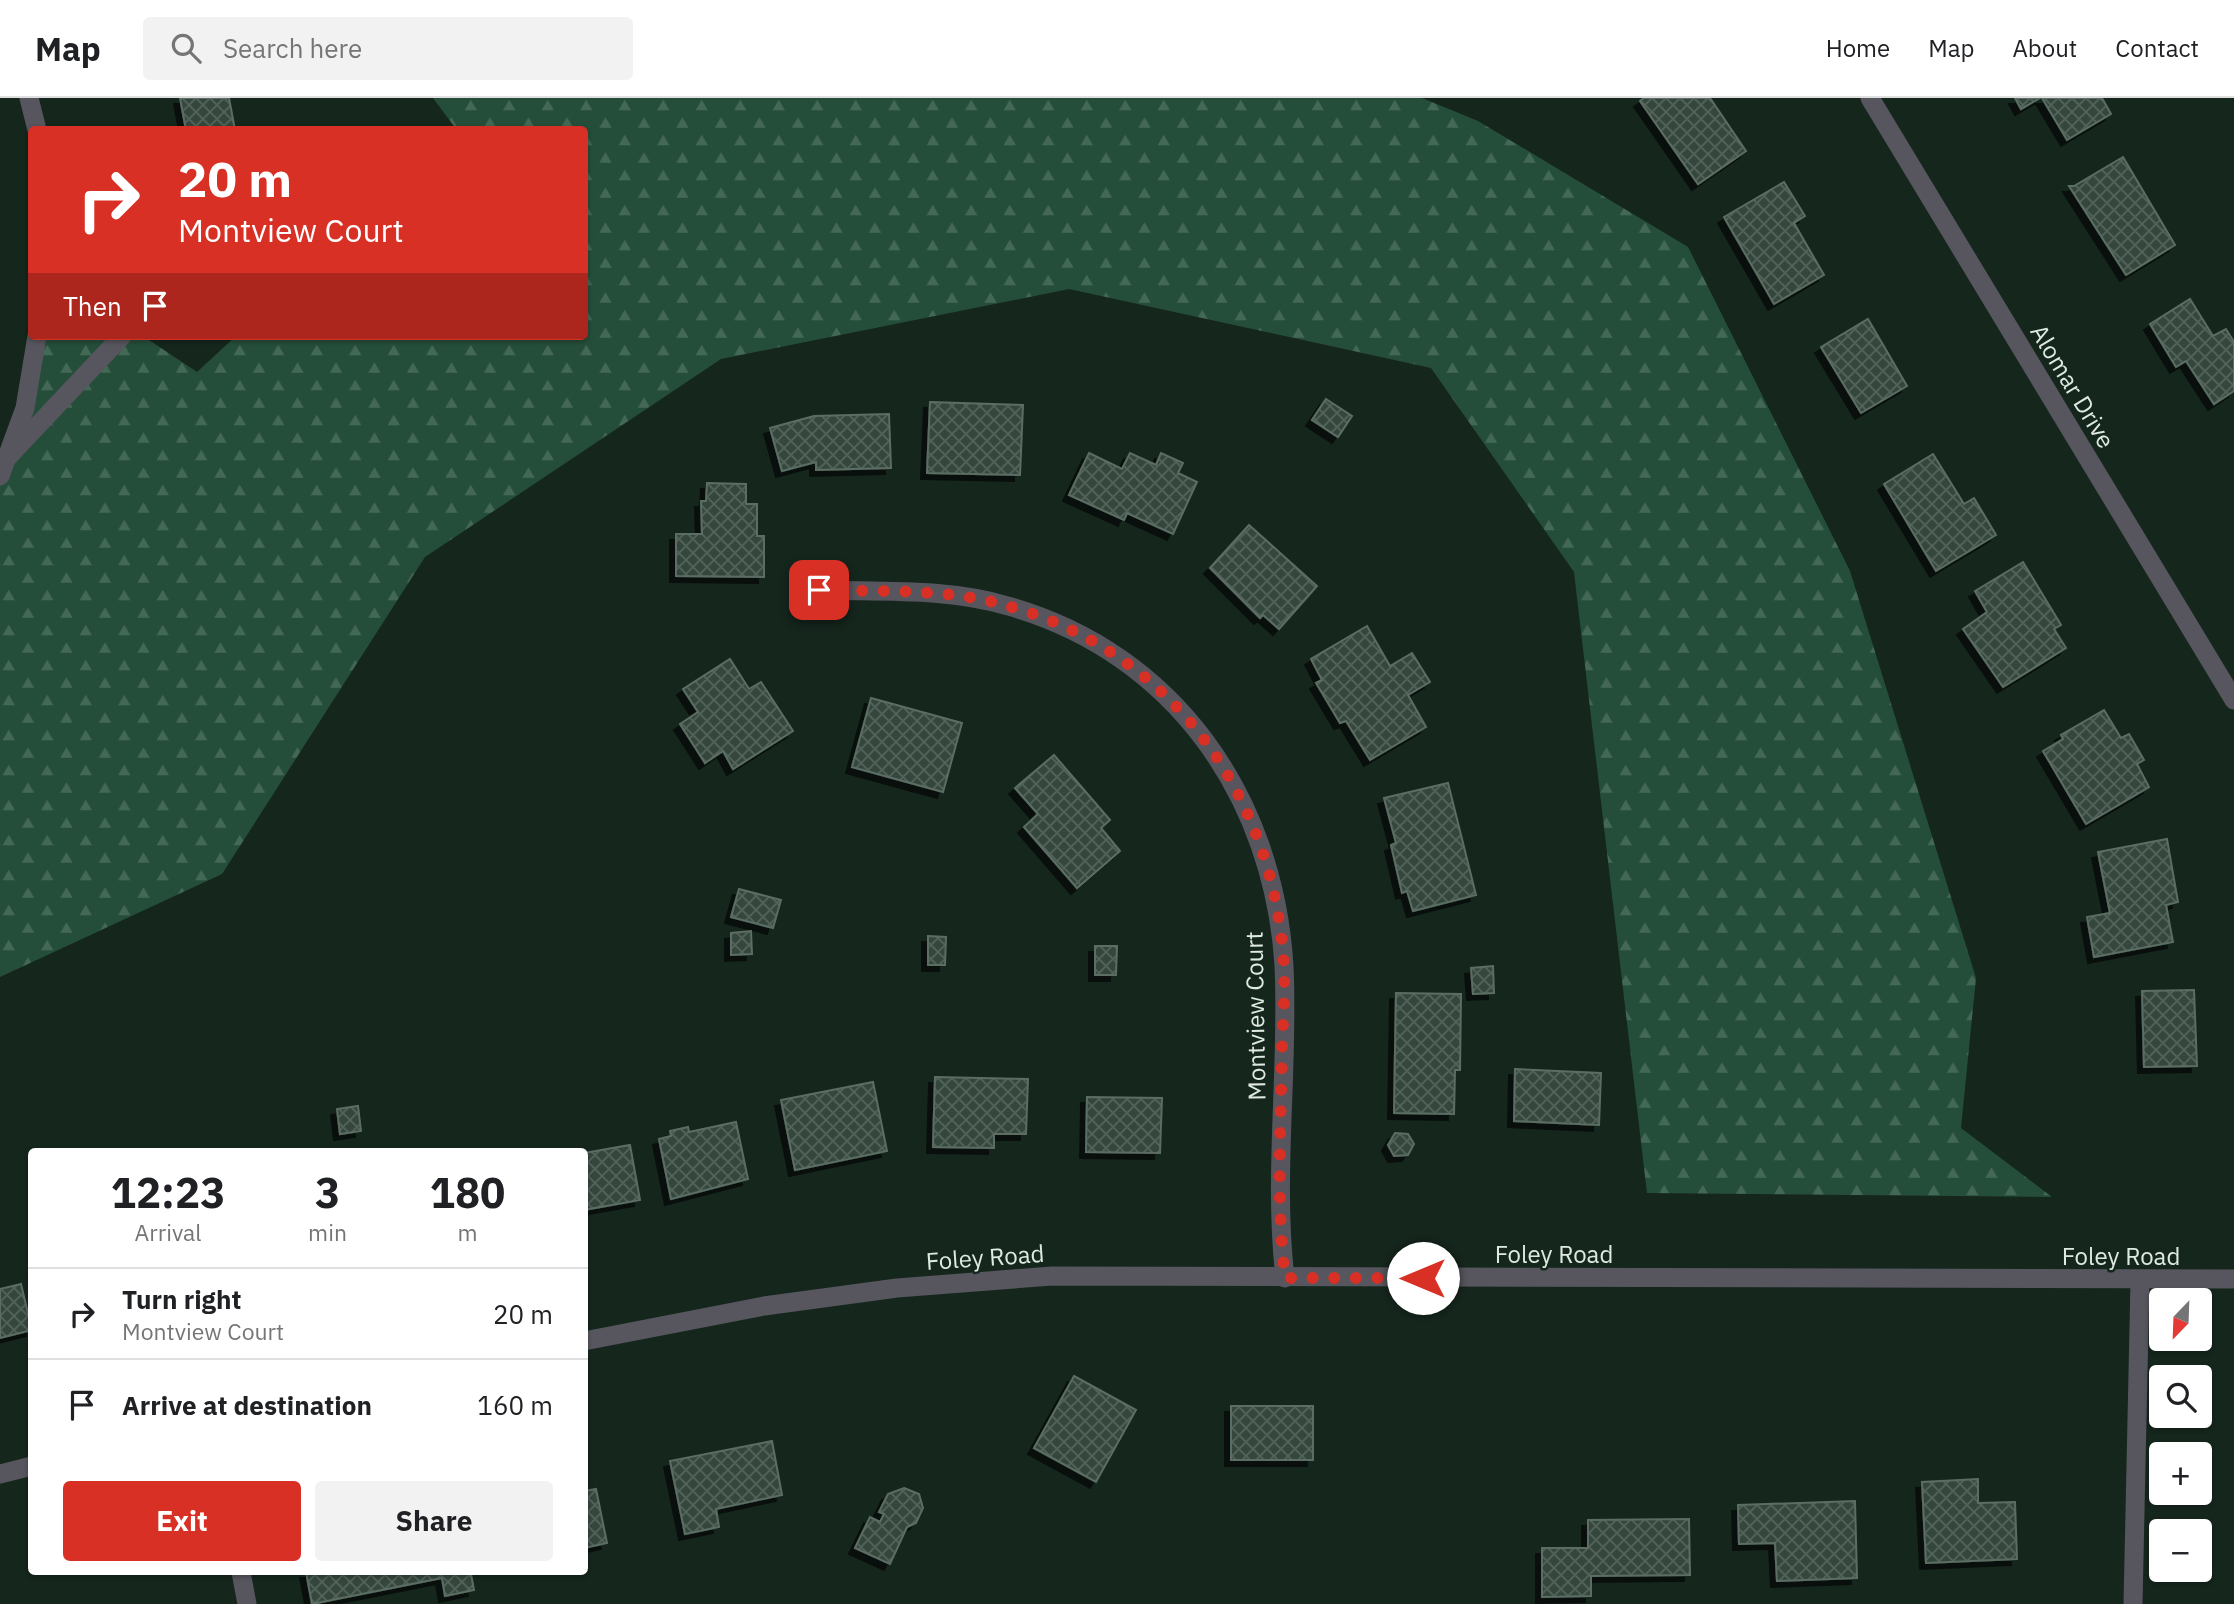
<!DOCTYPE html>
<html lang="en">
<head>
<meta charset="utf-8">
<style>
  :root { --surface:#fff; --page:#f2f2f2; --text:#202124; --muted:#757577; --line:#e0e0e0; --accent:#d93025 }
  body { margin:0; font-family:"IBM Plex Sans",sans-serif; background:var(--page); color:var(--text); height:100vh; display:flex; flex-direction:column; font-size:26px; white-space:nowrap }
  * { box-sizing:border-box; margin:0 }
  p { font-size:23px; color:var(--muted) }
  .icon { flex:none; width:38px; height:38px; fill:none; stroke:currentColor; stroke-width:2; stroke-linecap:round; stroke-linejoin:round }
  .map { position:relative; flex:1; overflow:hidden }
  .panel { position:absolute; left:28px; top:1050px; width:560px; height:427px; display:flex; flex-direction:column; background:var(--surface); border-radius:7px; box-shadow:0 2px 5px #0004 }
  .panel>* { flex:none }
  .banner { position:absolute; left:28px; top:28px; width:560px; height:214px; border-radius:7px; box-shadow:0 2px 5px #0004; background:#d93025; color:#fff; overflow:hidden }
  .needle { width:46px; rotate:203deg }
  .tools { position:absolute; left:2149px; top:1190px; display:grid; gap:14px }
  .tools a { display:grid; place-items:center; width:63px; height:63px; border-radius:7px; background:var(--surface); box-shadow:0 2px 5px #0004; font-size:35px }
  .pin { position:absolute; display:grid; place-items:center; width:60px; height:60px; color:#fff; margin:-30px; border-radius:14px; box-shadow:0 4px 10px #0006 }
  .me { position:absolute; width:77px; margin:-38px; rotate:270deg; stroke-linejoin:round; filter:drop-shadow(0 0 5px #0008) }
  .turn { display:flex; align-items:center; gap:24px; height:147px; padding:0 35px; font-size:32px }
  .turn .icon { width:91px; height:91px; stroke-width:2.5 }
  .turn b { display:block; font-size:49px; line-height:60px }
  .then { display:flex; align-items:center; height:66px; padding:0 35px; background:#0003; gap:14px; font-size:26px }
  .eta { display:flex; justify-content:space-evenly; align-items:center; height:119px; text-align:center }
  .eta b { font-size:42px; font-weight:800; line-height:49px }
  .cta { display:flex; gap:14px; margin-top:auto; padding:14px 35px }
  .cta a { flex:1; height:80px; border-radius:7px; background:var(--accent); color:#fff; font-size:28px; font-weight:800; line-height:80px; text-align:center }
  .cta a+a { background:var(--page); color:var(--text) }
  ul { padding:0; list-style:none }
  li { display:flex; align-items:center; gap:21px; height:91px; padding:0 35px; border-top:2px solid var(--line) }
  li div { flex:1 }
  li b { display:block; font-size:26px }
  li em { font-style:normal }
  header { display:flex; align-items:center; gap:42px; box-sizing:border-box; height:98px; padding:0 35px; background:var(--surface); border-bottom:2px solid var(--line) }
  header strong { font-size:33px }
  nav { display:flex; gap:38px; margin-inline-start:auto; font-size:24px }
  .search { width:490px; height:63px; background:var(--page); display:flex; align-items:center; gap:18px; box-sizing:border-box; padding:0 24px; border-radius:7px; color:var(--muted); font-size:26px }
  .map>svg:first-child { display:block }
  .forest { fill:url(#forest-firs) }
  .building { fill:url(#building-cross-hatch); stroke:#5b6e64; stroke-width:2; filter:url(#shadow) }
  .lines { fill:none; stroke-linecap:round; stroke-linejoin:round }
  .service { stroke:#57565e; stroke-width:19 }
  .minor { stroke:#57565e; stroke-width:19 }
  .tertiary { stroke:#57565e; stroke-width:19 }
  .route { stroke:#d93025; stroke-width:12; stroke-dasharray:0 21.6 }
  .labels { text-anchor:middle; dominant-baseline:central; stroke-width:5; stroke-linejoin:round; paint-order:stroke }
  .street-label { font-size:24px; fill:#dee9e2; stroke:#15261d }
</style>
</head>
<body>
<header>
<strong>Map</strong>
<div class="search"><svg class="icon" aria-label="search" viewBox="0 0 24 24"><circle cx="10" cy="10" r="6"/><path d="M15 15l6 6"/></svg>Search here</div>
<nav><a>Home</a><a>Map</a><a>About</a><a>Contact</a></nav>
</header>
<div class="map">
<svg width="2234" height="1506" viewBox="0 0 2234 1506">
  <defs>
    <pattern id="forest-firs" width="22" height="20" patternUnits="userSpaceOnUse" patternTransform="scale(1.75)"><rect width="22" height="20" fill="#254e3a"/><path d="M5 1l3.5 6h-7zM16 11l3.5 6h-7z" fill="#446856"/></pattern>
    <pattern id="building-cross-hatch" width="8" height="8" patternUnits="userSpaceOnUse" patternTransform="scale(1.75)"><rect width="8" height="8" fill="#36473e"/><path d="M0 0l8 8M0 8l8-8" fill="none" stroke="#53625a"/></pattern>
    <filter id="shadow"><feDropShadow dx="-6" dy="6" stdDeviation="0" flood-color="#0009"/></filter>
  </defs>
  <rect width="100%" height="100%" fill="#15261d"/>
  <path class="forest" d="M 433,0 L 1422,0 L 1478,23 L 1688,149 L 1850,473 L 1976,880 L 1961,1030 L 2052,1099 L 1647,1095 L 1574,474 L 1431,270 L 1069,191 L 721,261 L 425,459 L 222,776 L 0,879 L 0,378 L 37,238 L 143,238 L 197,274 L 236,238 L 584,238 L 584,32 L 456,31 Z"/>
  <g class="building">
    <path d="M 180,0 L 229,0 L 235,32 L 186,32 Z"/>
    <path d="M 1644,0 L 1710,0 L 1746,53 L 1698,86 L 1640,3 Z"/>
    <path d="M 2015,0 L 2040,0 L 2021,11 Z"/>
    <path d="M 2042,0 L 2102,0 L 2111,16 L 2067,42 Z"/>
    <path d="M 2123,59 L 2175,147 L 2126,177 L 2069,88 L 2074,88 Z"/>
    <path d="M 1784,84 L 1805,118 L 1794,125 L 1824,177 L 1774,206 L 1724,119 Z"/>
    <path d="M 2190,201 L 2213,238 L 2226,231 L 2234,244 L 2234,293 L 2214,306 L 2186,263 L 2176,269 L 2150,226 Z"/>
    <path d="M 1868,221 L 1907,288 L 1861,315 L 1821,249 Z"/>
    <path d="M 1326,301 L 1352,318 L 1338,339 L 1312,322 Z"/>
    <path d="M 930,304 L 1023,307 L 1020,377 L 927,375 Z"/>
    <path d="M 889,316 L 891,370 L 816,372 L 816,364 L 782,373 L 770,330 L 814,318 Z"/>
    <path d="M 1089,355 L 1122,371 L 1130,355 L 1156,367 L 1161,355 L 1183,365 L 1178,375 L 1197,384 L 1173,436 L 1127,415 L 1124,422 L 1069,397 Z"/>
    <path d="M 1933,356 L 1964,406 L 1974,400 L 1996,437 L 1936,473 L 1884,386 Z"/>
    <path d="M 707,385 L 746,386 L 746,406 L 757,406 L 757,438 L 764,438 L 764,479 L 676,478 L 676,436 L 702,436 L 701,403 L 706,403 Z"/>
    <path d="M 1249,427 L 1317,488 L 1279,531 L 1263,517 L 1260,520 L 1210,470 Z"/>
    <path d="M 2023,464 L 2061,527 L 2054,531 L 2066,550 L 2003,589 L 1963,531 L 1987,514 L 1975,493 Z"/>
    <path d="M 1367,528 L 1390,568 L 1412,555 L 1430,584 L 1408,597 L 1426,629 L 1370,662 L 1346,623 L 1340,625 L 1316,585 L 1322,582 L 1311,561 Z"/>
    <path d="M 730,561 L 749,591 L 761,584 L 793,633 L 733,671 L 723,653 L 705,665 L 680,626 L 698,614 L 683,591 Z"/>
    <path d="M 871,600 L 962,625 L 943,694 L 852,669 Z"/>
    <path d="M 2104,612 L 2121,640 L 2129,636 L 2144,662 L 2137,666 L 2149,689 L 2086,726 L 2043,653 L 2063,641 L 2061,637 Z"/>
    <path d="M 1054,657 L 1110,722 L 1101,730 L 1120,753 L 1077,790 L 1024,729 L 1038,716 L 1015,690 Z"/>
    <path d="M 1448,685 L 1476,797 L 1413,813 L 1407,793 L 1402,795 L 1391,747 L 1396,745 L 1384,700 Z"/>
    <path d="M 2167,741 L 2178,804 L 2166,807 L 2173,844 L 2094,859 L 2087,819 L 2110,815 L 2098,754 Z"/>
    <path d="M 739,791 L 781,802 L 773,830 L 731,819 Z"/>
    <path d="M 751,833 L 752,856 L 731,857 L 731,835 Z"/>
    <path d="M 928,838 L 946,839 L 945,867 L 928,867 Z"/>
    <path d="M 1095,848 L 1117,848 L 1116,877 L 1095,877 Z"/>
    <path d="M 1493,868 L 1494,895 L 1473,896 L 1471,870 Z"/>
    <path d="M 2194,892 L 2197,968 L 2144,969 L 2142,893 Z"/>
    <path d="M 1396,895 L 1461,896 L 1460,972 L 1455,972 L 1454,1016 L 1394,1015 Z"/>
    <path d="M 1515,971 L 1601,975 L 1599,1027 L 1514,1023 Z"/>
    <path d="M 935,979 L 1028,981 L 1026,1036 L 994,1036 L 994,1050 L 933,1049 Z"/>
    <path d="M 873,984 L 887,1053 L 795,1072 L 781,1002 Z"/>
    <path d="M 1087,999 L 1162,1000 L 1160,1055 L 1086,1054 Z"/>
    <path d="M 358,1008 L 361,1033 L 340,1036 L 337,1011 Z"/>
    <path d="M 736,1024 L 748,1081 L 671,1101 L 659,1041 L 671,1038 L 670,1033 L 688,1029 L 689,1034 Z"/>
    <path d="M 1395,1035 L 1408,1036 L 1414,1046 L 1408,1057 L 1394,1058 L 1388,1047 Z"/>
    <path d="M 630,1047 L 640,1102 L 584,1112 L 584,1055 Z"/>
    <path d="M 21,1186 L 32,1232 L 0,1240 L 0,1191 Z"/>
    <path d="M 1074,1278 L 1136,1312 L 1096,1384 L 1034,1350 Z"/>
    <rect x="1231" y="1308" width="82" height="54"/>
    <path d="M 772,1343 L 782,1397 L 716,1411 L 719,1429 L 685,1436 L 670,1363 Z"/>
    <path d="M 1978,1381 L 1978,1405 L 2015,1404 L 2017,1461 L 1926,1465 L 1922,1384 Z"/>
    <path d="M 904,1390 L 919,1396 L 923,1410 L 916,1425 L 907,1429 L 890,1466 L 855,1450 L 870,1419 L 880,1424 L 884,1416 L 879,1414 L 888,1396 Z"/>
    <path d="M 596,1391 L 607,1445 L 584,1450 L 584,1393 Z"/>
    <path d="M 1855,1403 L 1857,1480 L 1777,1483 L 1775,1445 L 1739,1446 L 1738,1407 Z"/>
    <path d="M 1689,1421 L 1690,1477 L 1591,1478 L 1591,1498 L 1542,1499 L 1542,1450 L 1588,1450 L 1588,1422 Z"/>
    <path d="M 306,1474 L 474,1474 L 471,1476 L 474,1492 L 445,1498 L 442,1480 L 312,1506 Z"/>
  </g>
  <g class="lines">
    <g class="service">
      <path d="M 7,360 L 122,238"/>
      <path d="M 241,1474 L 247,1506"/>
      <path d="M 2133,1506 L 2140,1183"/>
    </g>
    <g class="minor">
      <path d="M 29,0 L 37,32"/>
      <path d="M 1870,0 L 2234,602"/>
      <path d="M 0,378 L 25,310 L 37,238"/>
      <path d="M 819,492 C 882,494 948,490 1008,508 C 1175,555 1274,700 1284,868 C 1289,972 1273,1076 1285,1180"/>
    </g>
    <g class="tertiary">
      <path d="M 584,1243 L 764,1208 L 897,1190 L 1052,1178 L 2234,1181"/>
      <path d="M 0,1376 L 32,1368"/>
    </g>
  </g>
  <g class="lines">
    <path class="route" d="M 819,492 C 882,494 948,490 1008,508 C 1175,555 1274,700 1284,868 C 1285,895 1283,921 1282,948 C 1281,1025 1276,1102 1285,1180 L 1423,1180"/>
  </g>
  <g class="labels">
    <g class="street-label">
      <text transform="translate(2073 288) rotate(59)">Alomar Drive</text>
      <text transform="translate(1255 918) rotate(-91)">Montview Court</text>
      <text x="1554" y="1156">Foley Road</text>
      <text x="2121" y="1158">Foley Road</text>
      <text transform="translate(985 1159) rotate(-4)">Foley Road</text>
    </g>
  </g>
</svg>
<div class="tools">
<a><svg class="needle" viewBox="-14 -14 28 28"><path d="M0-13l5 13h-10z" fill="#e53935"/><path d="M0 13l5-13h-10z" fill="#757577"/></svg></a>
<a><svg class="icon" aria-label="search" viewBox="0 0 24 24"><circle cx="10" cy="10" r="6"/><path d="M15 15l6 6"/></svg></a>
<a>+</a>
<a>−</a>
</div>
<div class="pin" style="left:819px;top:492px;background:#d93025"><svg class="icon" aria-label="arrive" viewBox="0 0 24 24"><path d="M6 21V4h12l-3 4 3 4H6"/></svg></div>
<svg class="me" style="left:1423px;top:1180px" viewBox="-20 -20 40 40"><circle r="19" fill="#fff"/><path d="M0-13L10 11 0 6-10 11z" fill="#d93025"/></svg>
<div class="banner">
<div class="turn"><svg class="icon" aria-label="right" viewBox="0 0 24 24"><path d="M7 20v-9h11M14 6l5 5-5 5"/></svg><div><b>20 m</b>Montview Court</div></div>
<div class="then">Then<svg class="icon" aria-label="arrive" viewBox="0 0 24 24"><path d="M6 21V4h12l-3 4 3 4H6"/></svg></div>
</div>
<section class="panel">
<div class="eta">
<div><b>12:23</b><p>Arrival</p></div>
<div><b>3</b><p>min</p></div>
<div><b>180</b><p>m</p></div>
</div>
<ul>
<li><svg class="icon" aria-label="right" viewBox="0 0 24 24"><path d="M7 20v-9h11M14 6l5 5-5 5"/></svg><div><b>Turn right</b><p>Montview Court</p></div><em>20 m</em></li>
<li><svg class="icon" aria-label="arrive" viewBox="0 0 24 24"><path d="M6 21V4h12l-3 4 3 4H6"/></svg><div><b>Arrive at destination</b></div><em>160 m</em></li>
</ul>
<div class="cta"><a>Exit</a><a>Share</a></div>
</section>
</div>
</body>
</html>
